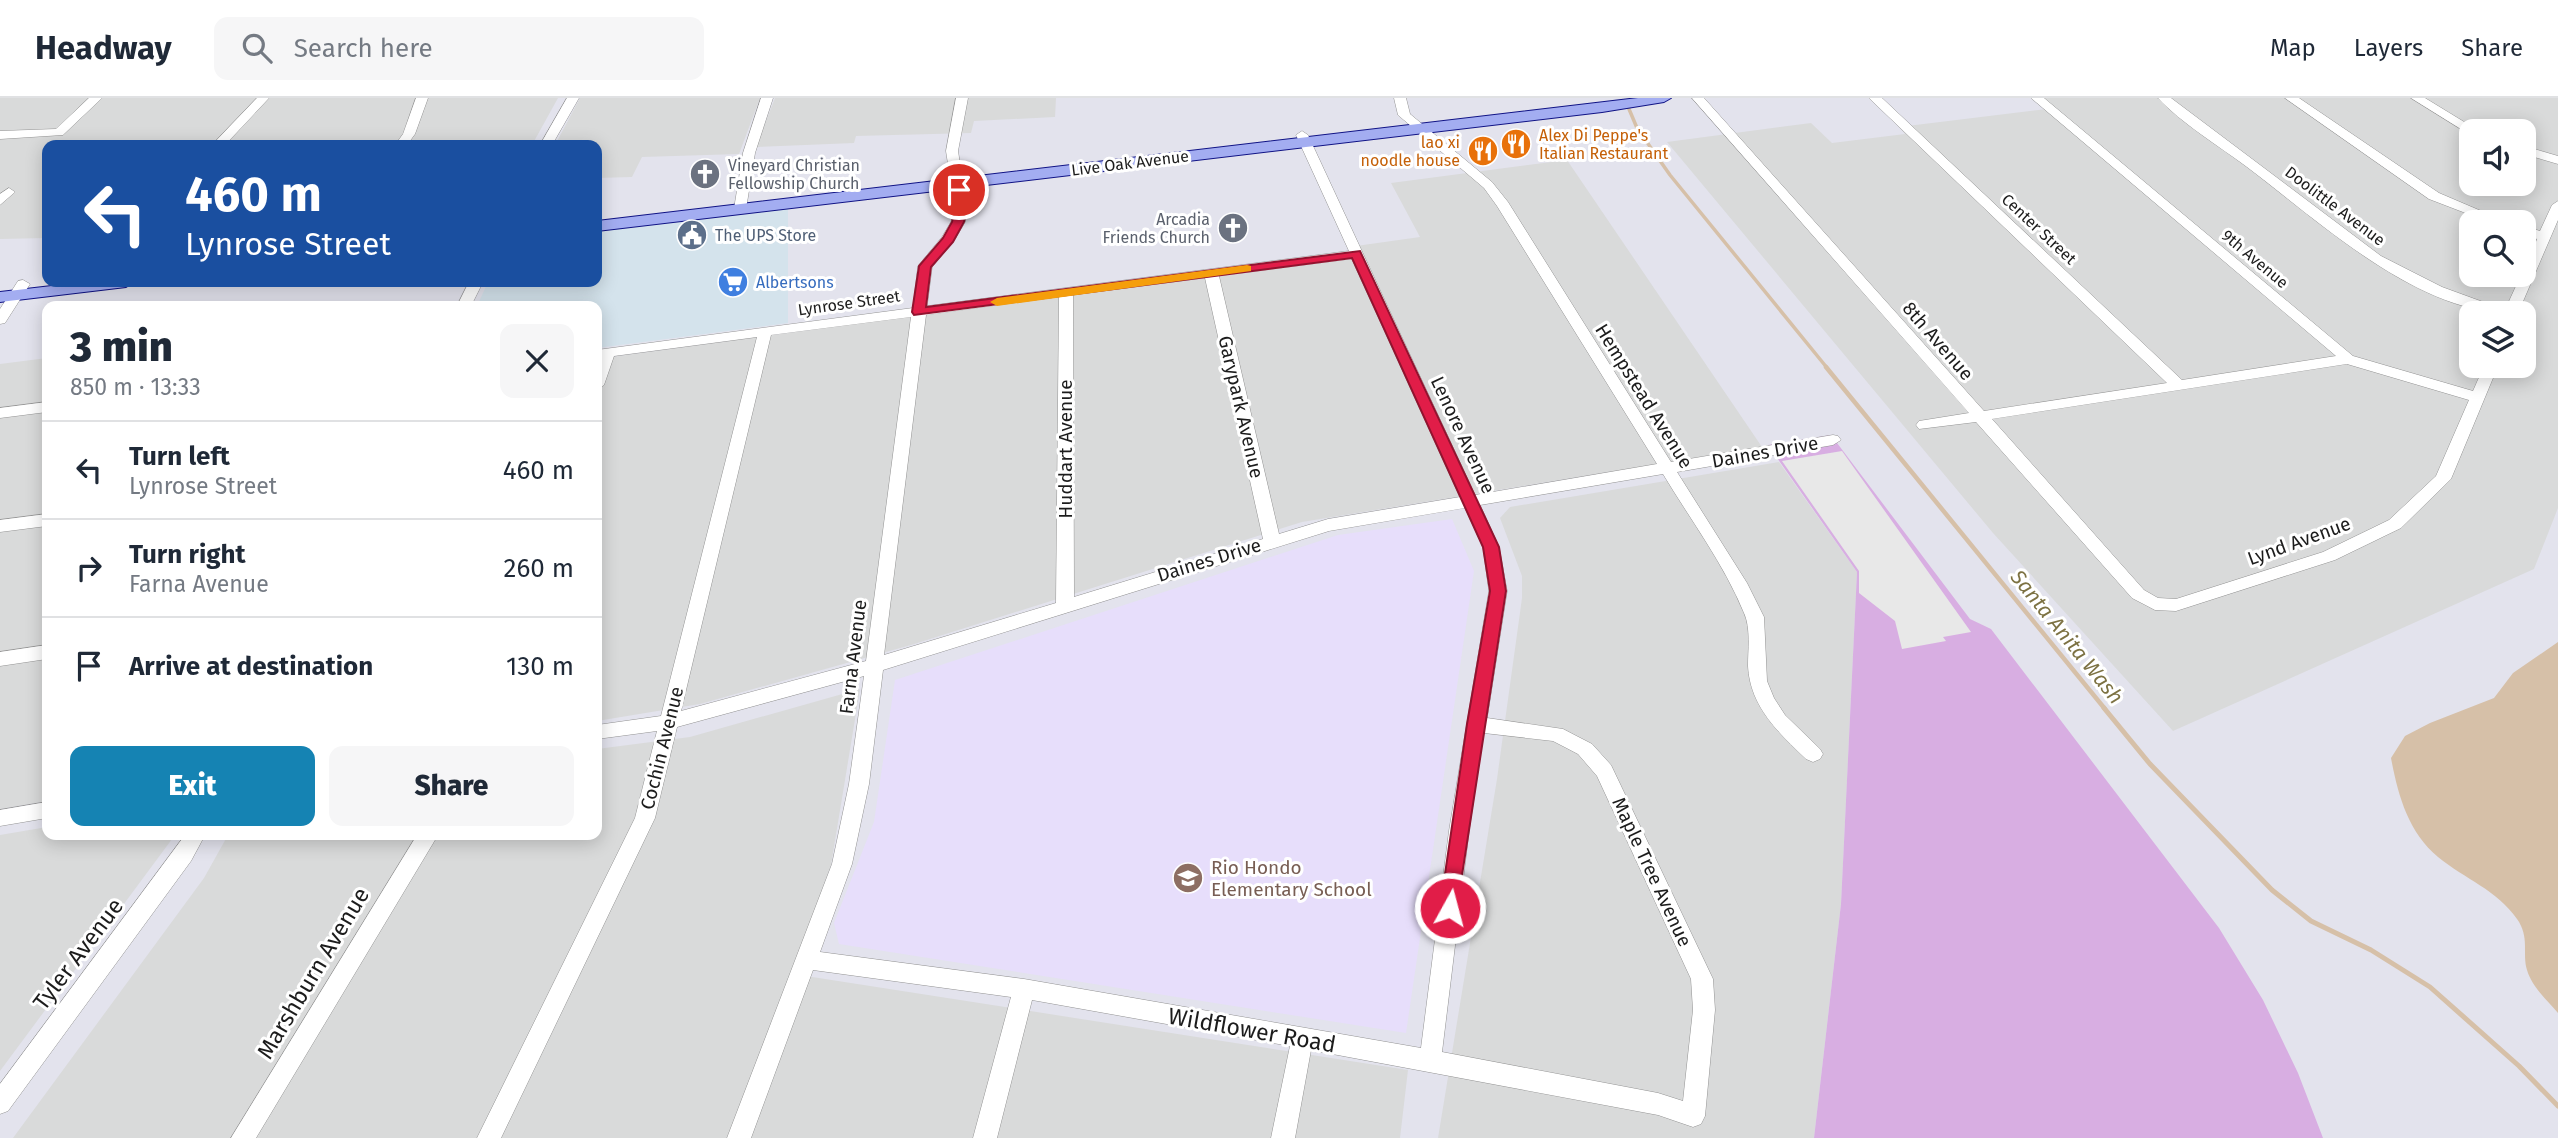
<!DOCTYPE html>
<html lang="en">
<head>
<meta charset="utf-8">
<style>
  :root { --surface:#fff; --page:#f6f6f7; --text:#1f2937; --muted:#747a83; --line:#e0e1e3; --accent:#1583b3 }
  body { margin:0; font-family:"Fira Sans",sans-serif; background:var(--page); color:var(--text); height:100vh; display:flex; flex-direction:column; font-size:26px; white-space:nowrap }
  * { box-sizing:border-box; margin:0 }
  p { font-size:23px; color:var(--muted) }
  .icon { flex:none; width:38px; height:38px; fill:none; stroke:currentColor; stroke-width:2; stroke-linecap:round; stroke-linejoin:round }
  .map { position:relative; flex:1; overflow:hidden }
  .side { position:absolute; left:42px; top:203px; width:560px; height:539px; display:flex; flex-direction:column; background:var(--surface); border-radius:14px; box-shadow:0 4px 18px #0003 }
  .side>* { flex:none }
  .hud { position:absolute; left:42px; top:42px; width:560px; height:147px; border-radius:14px; box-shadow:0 4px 18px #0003; background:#1a4fa0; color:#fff; overflow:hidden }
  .tools { position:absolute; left:2459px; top:21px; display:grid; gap:14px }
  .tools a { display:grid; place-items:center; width:77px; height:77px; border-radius:14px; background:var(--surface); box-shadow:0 4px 18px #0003; font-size:35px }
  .pin { position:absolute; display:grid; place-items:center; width:60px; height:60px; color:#fff; margin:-30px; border:4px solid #fff; border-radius:50%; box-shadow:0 2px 7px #0007 }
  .me { position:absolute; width:77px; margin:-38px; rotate:7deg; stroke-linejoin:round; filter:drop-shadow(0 0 5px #0008) }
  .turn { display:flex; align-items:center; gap:24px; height:147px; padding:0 28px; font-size:32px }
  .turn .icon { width:91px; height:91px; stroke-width:2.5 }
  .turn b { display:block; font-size:49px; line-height:60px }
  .round { display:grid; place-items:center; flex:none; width:74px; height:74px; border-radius:14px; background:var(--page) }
  .summary { display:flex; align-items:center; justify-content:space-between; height:119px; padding:0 28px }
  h1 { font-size:42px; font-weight:800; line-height:52px }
  .action { display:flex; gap:14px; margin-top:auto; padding:14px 28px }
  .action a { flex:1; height:80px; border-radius:14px; background:var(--accent); color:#fff; font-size:28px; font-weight:800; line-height:80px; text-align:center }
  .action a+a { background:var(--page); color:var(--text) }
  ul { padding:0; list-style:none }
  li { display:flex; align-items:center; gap:21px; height:98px; padding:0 28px; border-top:2px solid var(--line) }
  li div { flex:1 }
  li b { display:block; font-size:26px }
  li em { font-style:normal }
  header { display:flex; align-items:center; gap:42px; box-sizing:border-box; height:98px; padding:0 35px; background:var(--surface); border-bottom:2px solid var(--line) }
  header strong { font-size:33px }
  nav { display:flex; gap:38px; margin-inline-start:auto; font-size:24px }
  .search { width:490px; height:63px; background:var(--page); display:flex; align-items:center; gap:18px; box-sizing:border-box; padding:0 24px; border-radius:14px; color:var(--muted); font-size:26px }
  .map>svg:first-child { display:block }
  .residential { fill:#d9dada; fill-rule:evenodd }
  .commercial { fill:#d4e3ec }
  .education { fill:#e7defb }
  .grass { fill:#d8aee2 }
  .parking { fill:#e8e8e8 }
  .water { fill:#d6c0a8 }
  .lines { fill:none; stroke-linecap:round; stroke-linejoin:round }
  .stream-far2 { stroke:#d6c0a8; stroke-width:3.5 }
  .stream-far1 { stroke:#d6c0a8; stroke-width:4.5 }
  .stream { stroke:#d6c0a8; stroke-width:5 }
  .minor-casing { stroke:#939393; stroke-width:1 }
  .major-casing { stroke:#101385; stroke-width:2 }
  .minor { fill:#fff; fill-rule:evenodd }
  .major { fill:#a3adf1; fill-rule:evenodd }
  .route { fill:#e11d48; stroke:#92132f; stroke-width:2 }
  .slow { fill:#f59e0b }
  .labels { text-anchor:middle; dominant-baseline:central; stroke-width:6; stroke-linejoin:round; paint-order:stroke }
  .far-food-label { font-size:16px; fill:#c56008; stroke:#fff; text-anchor:start }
  .far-street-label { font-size:16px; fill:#1c1c1c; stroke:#fff }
  .far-worship-label { font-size:16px; fill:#5b616d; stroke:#fff; text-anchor:start }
  .far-service-label { font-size:16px; fill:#4e5e75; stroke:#fff; text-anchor:start }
  .far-shop-label { font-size:16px; fill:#366cbe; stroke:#fff; text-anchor:start }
  .street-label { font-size:19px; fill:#1c1c1c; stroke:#fff }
  .education-label { font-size:19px; fill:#785e54; stroke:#fff; text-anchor:start }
  .water-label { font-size:21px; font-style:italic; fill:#7d7243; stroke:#fff }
  .near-street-label { font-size:23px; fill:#1c1c1c; stroke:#fff }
</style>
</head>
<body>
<header>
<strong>Headway</strong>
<div class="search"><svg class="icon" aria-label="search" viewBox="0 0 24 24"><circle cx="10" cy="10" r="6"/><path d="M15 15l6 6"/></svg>Search here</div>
<nav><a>Map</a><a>Layers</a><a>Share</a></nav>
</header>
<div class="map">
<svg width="2558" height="1040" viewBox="0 0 2558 1040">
  <rect width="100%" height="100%" fill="#e3e3ed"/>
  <g class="residential">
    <path d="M 0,0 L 558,0 L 532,47 L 47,47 L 47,140 L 0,141 Z"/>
    <path d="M 580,0 L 760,0 L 739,56 L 642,59 L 632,79 L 597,80 L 597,47 L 555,47 Z"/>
    <path d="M 775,0 L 1056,0 L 1055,19 L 974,23 L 971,35 L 856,38 L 854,45 L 756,49 Z"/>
    <path d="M 2044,0 L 2558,0 L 2558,410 L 2534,471 L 2173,633 L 1993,435 L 1667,44 L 1811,25 L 1832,45 L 1905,36 L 1899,29 L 2055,10 ZM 2471,33 L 2524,33 L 2524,86 L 2471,86 ZM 2471,124 L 2524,124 L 2524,177 L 2471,177 ZM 2471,215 L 2524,215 L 2524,268 L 2471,268 Z"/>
    <path d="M 1567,62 L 1762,349 L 1302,424 L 911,547 L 700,606 L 597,623 L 597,261 L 1360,157 L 1356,148 L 1420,139 L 1391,85 Z"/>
    <path d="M 47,260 L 47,703 L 0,711 L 0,266 Z"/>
    <path d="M 1779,364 L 1857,474 L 1841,806 L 1814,1040 L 1438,1040 L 1497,681 L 1522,500 L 1522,478 L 1500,420 L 1510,409 Z"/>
    <path d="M 860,591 L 831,767 L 793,876 L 1408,972 L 1400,1040 L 13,1040 L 204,780 L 228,737 L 597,737 L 597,651 L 690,639 Z"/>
    <path d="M 47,729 L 47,737 L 175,737 L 0,973 L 0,737 Z"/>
  </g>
  <path class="commercial" d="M 788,110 L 788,225 L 597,250 L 597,208 L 477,208 L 488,184 L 597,184 L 597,133 Z"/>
  <path class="education" d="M 1452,421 L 1474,473 L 1406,935 L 839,846 L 834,825 L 874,724 L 895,582 L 1338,437 Z"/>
  <path class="grass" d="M 1831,337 L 1970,521 L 1991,531 L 2219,830 L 2263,902 L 2298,975 L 2323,1040 L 1814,1040 L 1841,806 L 1857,474 L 1768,347 Z"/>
  <path class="parking" d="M 1842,353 L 1971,534 L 1943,539 L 1946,543 L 1902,551 L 1895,523 L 1859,495 L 1859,473 L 1782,363 Z"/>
  <path class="water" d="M 2558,544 L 2558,915 C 2547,902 2532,889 2527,872 C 2522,855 2530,839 2517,821 C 2497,792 2465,781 2438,759 C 2408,734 2398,697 2391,660 L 2405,638 L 2430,625 L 2494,600 L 2513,575 Z"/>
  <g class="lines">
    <path class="stream-far2" d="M 1629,11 L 1637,30 L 1670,77 L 1828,271"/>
    <path class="stream-far1" d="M 1826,269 L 2105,611"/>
    <path class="stream" d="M 2104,610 L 2150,666 L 2272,792 L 2311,823 L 2371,852 L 2430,889 L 2519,968 L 2558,1008"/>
    <g class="minor-casing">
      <g id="minor">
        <path d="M 89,0 L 102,0 L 63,37 L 0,41 L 0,33 L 56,31 Z"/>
        <path d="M 257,0 L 269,0 L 225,47 L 212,47 Z"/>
        <path d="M 416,0 L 428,0 L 415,36 L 407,47 L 395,47 L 403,36 Z"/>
        <path d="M 567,0 L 579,0 L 552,47 L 540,47 Z"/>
        <path d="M 761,0 L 773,0 L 755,55 L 746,111 L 740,115 L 734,111 L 743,55 Z"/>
        <path d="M 956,0 L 968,0 L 958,53 L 967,111 L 965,124 L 955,141 L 932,169 L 927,208 L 1349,153 L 1296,37 L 1302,33 L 1308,37 L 1475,397 L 1657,366 L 1497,108 L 1484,90 L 1398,17 L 1394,0 L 1406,0 L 1410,16 L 1492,84 L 1508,104 L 1671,364 L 1833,337 L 1838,338 L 1841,342 L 1833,347 L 1677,374 L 1747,485 L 1764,519 L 1767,583 L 1774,600 L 1785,617 L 1820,651 L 1823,656 L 1820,661 L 1813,664 L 1806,661 C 1779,635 1750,609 1748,568 C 1748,552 1751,530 1744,515 C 1724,466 1690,421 1663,376 L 1480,407 L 1499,449 L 1507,493 L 1487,620 L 1563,631 L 1592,646 L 1611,667 L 1713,881 L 1715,912 L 1705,1018 L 1701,1026 L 1693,1029 L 1658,1017 L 1311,952 L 1295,1040 L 1271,1040 L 1290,948 L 1032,902 L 997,1040 L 973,1040 L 1011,899 L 813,872 L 751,1040 L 727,1040 L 832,766 L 849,686 L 864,578 L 677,629 L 655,720 L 501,1040 L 477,1040 L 635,720 L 657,633 L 597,641 L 597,627 L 661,618 L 757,239 L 614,258 L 604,287 L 597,292 L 599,260 L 597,260 L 597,252 L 913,210 L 918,168 L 942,139 L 951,124 L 955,111 L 946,53 ZM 1352,161 L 1460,399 L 1328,421 L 1279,436 L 1219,178 ZM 1205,180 L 1263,441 L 1074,499 L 1073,197 ZM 1059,199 L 1056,505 L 884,557 L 926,217 ZM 911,219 L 866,563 L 681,613 L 771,237 ZM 1465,410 L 1483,449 L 1489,493 L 1449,733 L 1421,950 L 1024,881 L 820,854 L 852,766 L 869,686 L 883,572 L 1329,433 ZM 1484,635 L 1553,643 L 1578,656 L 1597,678 L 1691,881 L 1693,912 L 1683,1003 L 1658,995 L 1442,954 L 1469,733 Z"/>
        <path d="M 1692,0 L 1704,0 L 1984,313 L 2167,285 L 1869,0 L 1882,0 L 2182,282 L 2336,258 L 2031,0 L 2044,0 L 2353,258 L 2473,293 L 2484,268 L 2498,268 L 2451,381 L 2401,430 L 2335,462 L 2176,513 L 2155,512 L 2132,500 L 1976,324 L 1919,331 L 1916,327 L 1919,323 L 1969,315 ZM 2347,266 L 2469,302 L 2436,378 L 2389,422 L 2323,454 L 2176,501 L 2158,500 L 2144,492 L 1992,321 Z"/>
        <path d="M 2158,0 L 2171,0 L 2381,158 L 2442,189 L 2505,212 L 2521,177 L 2524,177 L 2537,141 L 2524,136 L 2524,128 L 2540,133 L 2552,107 L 2558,103 L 2558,122 L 2518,215 C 2422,220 2320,124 2247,69 C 2219,48 2181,25 2158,0 Z"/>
        <path d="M 2285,0 L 2299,0 L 2439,95 L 2507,124 L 2489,124 L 2429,101 Z"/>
        <path d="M 2411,0 L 2425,0 L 2479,33 L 2469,36 Z"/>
        <path d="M 2524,48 L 2558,58 L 2558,66 L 2524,56 Z"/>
        <path d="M 9,90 L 15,94 L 0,107 L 0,96 Z"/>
        <path d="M 23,182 L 30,186 L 5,225 L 0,226 L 0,211 L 18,183 Z"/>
        <path d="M 469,184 L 483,184 L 471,208 L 457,208 Z"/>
        <path d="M 47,304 L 47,314 L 0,320 L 0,310 Z"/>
        <path d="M 47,416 L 47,428 L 0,434 L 0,422 Z"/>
        <path d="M 47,547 L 47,561 L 0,568 L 0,554 Z"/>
        <path d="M 47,704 L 47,720 L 0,728 L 0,712 Z"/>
        <path d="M 185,737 L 205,737 L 191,763 L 8,1013 L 0,1016 L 0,986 Z"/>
        <path d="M 417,737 L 438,737 L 256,1040 L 231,1040 Z"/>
      </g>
    </g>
    <g class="major-casing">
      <g id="major">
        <path d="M 1638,0 L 1671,0 L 1664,4 L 1602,14 L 597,133 L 597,123 Z"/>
        <path d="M 86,184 L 134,184 L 126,189 L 0,204 L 0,194 Z"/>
      </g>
    </g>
    <use href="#minor" class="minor"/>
    <use href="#major" class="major"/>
  </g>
  <path class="route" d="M 955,90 L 965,92 L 967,111 L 964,124 L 953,144 L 931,169 L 926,209 L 1360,153 L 1499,449 L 1506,493 L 1456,816 L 1450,818 L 1443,816 L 1440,810 L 1467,626 L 1490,493 L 1483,449 L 1352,160 L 914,217 L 912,214 L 919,168 L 943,140 L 952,124 L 955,111 Z"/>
  <path class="slow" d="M 1247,167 L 1251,168 L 1251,173 L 997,208 L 990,204 L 997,200 Z"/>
  <defs>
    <g id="restaurant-disc" transform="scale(1.575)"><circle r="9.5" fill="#e8710a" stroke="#fff"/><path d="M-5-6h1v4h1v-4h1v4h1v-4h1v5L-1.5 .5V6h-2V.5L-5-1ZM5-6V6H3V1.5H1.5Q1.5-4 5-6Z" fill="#fff"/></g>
    <g id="church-disc" transform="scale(1.575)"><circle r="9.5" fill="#6b7280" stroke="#fff"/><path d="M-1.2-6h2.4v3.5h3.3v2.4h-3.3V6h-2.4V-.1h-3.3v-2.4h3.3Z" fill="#fff"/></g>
    <g id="civic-disc" transform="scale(1.575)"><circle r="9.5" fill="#5c6f8a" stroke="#fff"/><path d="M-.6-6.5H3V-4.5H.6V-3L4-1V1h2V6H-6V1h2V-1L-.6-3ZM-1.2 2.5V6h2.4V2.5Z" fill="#fff"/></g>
    <g id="supermarket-disc" transform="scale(1.575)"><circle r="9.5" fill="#3f7fe0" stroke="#fff"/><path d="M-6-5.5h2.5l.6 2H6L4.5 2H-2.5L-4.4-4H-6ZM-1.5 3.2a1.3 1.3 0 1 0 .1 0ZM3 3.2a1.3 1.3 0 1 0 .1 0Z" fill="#fff"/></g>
    <g id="school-disc" transform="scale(1.575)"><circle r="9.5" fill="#8d6e63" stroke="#fff"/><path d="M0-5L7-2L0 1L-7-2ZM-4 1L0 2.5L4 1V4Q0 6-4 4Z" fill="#fff"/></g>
  </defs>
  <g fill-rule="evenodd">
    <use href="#restaurant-disc" x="1516" y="46"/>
    <use href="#restaurant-disc" x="1483" y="53"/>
    <use href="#church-disc" x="705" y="76"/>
    <use href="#church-disc" x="1233" y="130"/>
    <use href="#civic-disc" x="692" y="137"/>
    <use href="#supermarket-disc" x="733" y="184"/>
    <use href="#school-disc" x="1188" y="780"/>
  </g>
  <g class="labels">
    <g class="far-food-label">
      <text x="1539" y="37">Alex Di Peppe's<tspan x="1539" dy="18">Italian Restaurant</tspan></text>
      <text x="1460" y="44" text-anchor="end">lao xi<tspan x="1460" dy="18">noodle house</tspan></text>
    </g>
    <g class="far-street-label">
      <text transform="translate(1130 65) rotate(-7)">Live Oak Avenue</text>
      <text transform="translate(2335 108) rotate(37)">Doolittle Avenue</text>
      <text transform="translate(2039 131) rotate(43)">Center Street</text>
      <text transform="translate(2255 161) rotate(40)">9th Avenue</text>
      <text transform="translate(849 205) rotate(-8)">Lynrose Street</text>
    </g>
    <g class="far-worship-label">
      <text x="728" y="67">Vineyard Christian<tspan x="728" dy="18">Fellowship Church</tspan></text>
      <text x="1210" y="121" text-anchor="end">Arcadia<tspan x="1210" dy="18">Friends Church</tspan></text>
    </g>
    <g class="far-service-label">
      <text x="715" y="137">The UPS Store</text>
    </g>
    <g class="far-shop-label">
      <text x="756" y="184">Albertsons</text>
    </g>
    <g class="street-label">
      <text transform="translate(1938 243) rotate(49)">8th Avenue</text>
      <text transform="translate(1644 298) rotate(58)">Hempstead Avenue</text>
      <text transform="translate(1241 309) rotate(77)">Garypark Avenue</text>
      <text transform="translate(1463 337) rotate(65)">Lenore Avenue</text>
      <text transform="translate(1065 351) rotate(-90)">Huddart Avenue</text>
      <text transform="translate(1765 354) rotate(-10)">Daines Drive</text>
      <text transform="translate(2299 443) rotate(-20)">Lynd Avenue</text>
      <text transform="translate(1209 462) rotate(-17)">Daines Drive</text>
      <text transform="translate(853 559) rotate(-83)">Farna Avenue</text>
      <text transform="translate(662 650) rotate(-76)">Cochin Avenue</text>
      <text transform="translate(1652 774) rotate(65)">Maple Tree Avenue</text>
    </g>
    <g class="education-label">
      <text x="1211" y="769">Rio Hondo<tspan x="1211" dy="22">Elementary School</tspan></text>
    </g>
    <g class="water-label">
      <text transform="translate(2067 539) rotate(51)">Santa Anita Wash</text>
    </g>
    <g class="near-street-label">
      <text transform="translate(78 856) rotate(-53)">Tyler Avenue</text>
      <text transform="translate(313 875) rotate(-59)">Marshburn Avenue</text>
      <text transform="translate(1252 932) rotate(10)">Wildflower Road</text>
    </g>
  </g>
</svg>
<div class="tools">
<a><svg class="icon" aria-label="sound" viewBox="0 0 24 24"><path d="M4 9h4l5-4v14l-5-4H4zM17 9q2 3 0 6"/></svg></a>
<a><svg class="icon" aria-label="search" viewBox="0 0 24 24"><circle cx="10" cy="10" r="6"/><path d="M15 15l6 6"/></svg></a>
<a><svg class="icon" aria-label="layers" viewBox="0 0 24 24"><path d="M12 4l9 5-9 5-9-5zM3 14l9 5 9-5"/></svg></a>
</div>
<div class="pin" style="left:959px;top:92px;background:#d93025"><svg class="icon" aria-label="arrive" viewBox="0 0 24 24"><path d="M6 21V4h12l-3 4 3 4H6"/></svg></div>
<svg class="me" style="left:1450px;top:810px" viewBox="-20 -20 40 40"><circle r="17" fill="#e11d48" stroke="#fff" stroke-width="3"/><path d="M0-11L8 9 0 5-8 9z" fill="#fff"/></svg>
<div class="hud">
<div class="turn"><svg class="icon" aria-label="left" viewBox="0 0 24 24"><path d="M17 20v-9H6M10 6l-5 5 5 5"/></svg><div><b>460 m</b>Lynrose Street</div></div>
</div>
<section class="side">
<div class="summary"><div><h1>3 min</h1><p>850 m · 13:33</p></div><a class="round"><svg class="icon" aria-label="close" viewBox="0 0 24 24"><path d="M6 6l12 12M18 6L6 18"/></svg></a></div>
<ul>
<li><svg class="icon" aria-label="left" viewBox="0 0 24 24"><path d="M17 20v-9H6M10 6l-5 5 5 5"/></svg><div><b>Turn left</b><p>Lynrose Street</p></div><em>460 m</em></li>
<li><svg class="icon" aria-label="right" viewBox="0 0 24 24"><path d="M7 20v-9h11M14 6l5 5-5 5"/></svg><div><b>Turn right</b><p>Farna Avenue</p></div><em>260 m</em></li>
<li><svg class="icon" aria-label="arrive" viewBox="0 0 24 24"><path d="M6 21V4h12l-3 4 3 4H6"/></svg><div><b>Arrive at destination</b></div><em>130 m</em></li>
</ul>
<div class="action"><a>Exit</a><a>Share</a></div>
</section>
</div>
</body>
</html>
